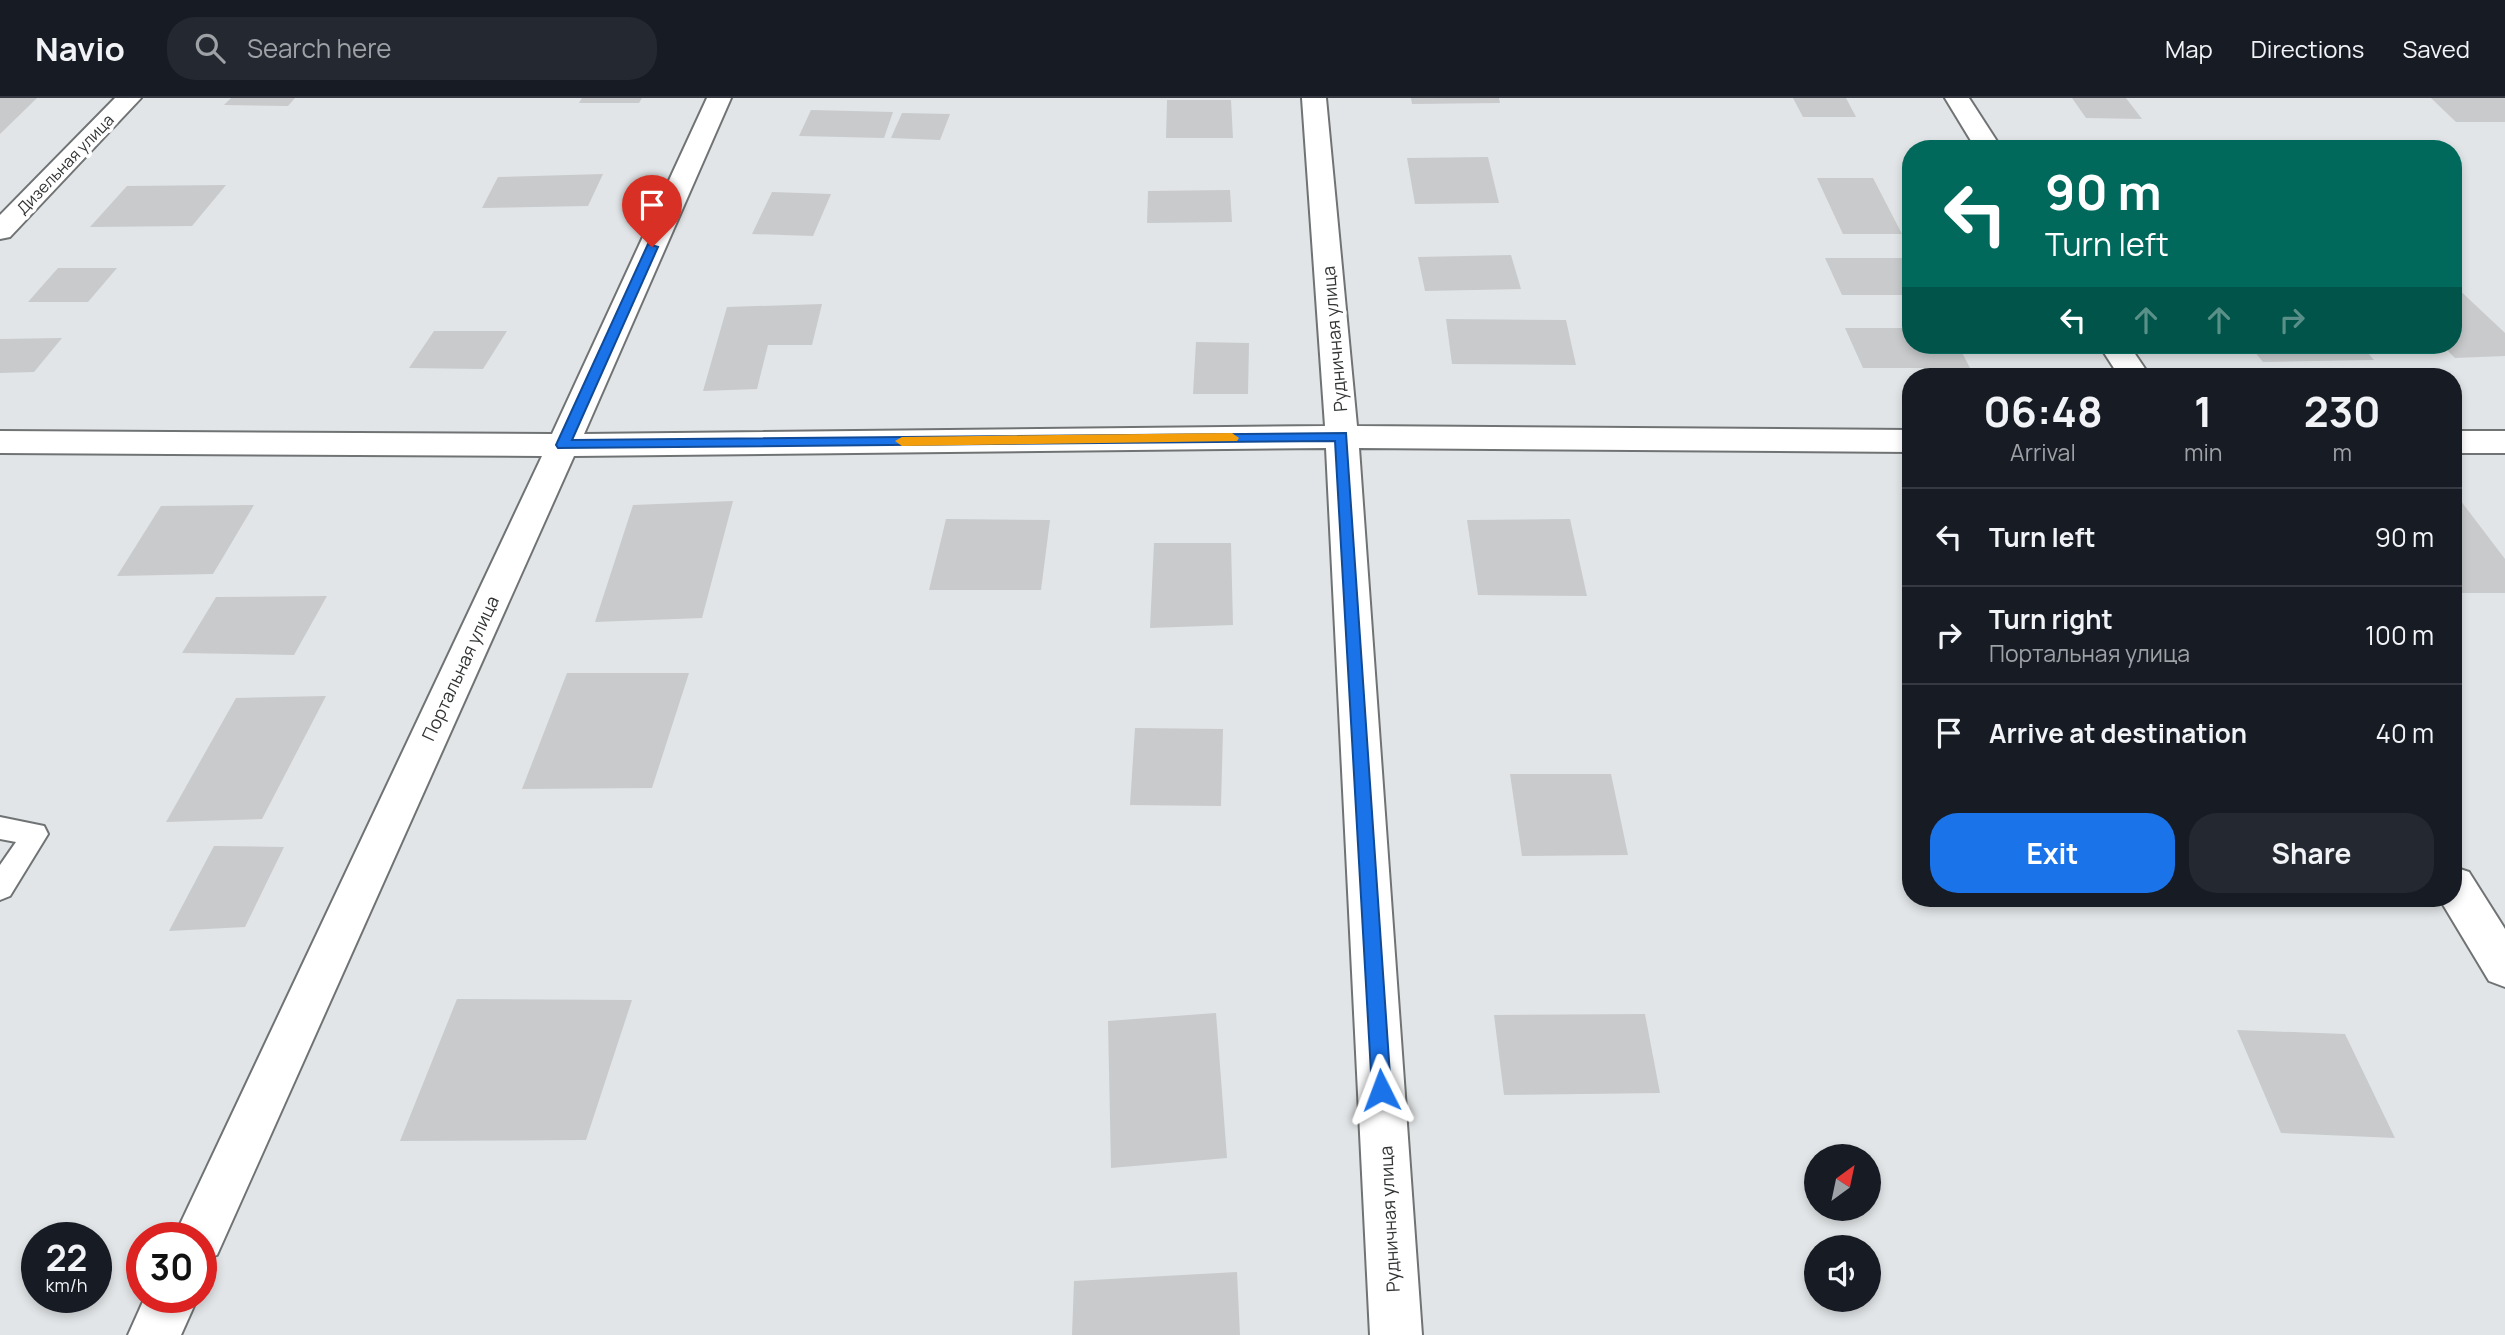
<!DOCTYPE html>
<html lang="en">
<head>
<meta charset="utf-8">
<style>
  :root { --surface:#171b24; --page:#242831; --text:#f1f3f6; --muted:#9ea1a6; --line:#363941; --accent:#1a73e8 }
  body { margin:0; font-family:Manrope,sans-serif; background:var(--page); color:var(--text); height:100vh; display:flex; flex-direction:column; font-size:26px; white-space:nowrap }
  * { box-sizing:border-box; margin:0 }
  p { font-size:23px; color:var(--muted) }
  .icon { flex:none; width:38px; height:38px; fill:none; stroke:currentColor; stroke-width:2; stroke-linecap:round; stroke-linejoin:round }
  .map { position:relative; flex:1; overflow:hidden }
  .panel { position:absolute; left:1902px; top:270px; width:560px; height:539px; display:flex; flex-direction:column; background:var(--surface); border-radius:28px; box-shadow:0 4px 10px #0003 }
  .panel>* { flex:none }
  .top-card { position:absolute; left:1902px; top:42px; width:560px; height:214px; border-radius:28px; box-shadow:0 4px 10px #0003; background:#00695c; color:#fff; overflow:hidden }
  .needle { width:46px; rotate:33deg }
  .controls { position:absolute; left:1804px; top:1046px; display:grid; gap:14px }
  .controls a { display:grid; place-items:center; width:77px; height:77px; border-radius:50%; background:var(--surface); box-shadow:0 4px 10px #0003; font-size:35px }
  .speed { position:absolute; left:21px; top:1124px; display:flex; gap:14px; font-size:35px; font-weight:700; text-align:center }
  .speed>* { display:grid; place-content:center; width:91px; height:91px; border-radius:50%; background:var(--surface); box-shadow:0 4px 10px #0003; line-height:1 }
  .speed small { font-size:18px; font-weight:400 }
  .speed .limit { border:10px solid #d22; background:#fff; color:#111 }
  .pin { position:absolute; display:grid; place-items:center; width:60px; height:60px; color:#fff; margin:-72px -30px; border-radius:50% 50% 50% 0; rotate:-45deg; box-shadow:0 0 7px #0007 }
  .pin .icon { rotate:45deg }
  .me { position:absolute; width:77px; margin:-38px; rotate:357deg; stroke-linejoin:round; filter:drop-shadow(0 0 5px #0008) }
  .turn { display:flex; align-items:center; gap:24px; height:147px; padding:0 28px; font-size:32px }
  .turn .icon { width:91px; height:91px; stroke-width:2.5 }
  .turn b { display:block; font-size:49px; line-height:60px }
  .lanes { display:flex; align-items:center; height:66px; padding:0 28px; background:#0003; justify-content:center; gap:35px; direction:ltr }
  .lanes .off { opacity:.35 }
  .eta { display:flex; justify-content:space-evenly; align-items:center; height:119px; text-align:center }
  .eta b { font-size:42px; font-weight:700; line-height:49px }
  .button { display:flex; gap:14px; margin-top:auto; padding:14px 28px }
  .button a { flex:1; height:80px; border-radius:28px; background:var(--accent); color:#fff; font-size:28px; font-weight:700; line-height:80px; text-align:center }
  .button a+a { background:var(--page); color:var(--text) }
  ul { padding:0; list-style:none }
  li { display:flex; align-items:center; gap:21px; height:98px; padding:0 28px; border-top:2px solid var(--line) }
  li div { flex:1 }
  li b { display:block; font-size:26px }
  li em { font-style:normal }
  header { display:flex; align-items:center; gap:42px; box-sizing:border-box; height:98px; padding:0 35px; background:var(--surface); border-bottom:2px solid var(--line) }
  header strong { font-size:33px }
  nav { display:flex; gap:38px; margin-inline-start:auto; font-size:24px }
  .search { width:490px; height:63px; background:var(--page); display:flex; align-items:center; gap:18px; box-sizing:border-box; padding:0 24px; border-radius:28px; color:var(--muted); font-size:26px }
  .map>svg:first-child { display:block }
  .building { fill:#c8cacc }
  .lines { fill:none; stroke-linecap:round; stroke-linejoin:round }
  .service-casing { stroke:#707374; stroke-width:4 }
  .minor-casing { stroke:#707374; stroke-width:4 }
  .secondary-casing { stroke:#707374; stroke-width:4 }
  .service { fill:#fff; fill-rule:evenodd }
  .minor { fill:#fff; fill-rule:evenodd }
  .secondary { fill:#fff; fill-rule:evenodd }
  .route { fill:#1a73e8; stroke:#114b97; stroke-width:2 }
  .slow { fill:#f59e0b }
  .labels { text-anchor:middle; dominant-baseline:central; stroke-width:7; stroke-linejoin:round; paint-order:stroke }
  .far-street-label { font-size:16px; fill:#333535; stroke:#fff }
  .street-label { font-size:18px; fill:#333535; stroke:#fff }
</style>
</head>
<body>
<header>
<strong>Navio</strong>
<div class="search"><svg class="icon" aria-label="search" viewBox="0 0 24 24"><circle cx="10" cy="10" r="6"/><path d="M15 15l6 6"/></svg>Search here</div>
<nav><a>Map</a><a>Directions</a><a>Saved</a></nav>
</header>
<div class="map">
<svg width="2505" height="1237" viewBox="0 0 2505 1237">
  <rect width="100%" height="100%" fill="#e2e5e7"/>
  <g class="building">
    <path d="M 0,0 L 37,0 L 0,36 Z"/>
    <path d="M 231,0 L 295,0 L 288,8 L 224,7 Z"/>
    <path d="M 582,0 L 642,0 L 639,5 L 579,5 Z"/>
    <path d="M 1411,0 L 1499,0 L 1500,5 L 1412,6 Z"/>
    <path d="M 1793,0 L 1846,0 L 1856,19 L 1803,19 Z"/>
    <path d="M 2072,0 L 2126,0 L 2142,21 L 2086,20 Z"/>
    <path d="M 2431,0 L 2505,0 L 2505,24 L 2456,24 Z"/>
    <path d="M 1167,2 L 1231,2 L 1233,40 L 1166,40 Z"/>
    <path d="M 811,12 L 893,14 L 884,40 L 799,38 Z"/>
    <path d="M 902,15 L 950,16 L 940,42 L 891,40 Z"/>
    <path d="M 1488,59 L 1499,105 L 1415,106 L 1407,60 Z"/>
    <path d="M 603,76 L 588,108 L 482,110 L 498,79 Z"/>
    <path d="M 1817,80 L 1873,80 L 1902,136 L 1843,136 Z"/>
    <path d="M 226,87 L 192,128 L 90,129 L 127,88 Z"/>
    <path d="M 1230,92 L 1232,124 L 1147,125 L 1148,93 Z"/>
    <path d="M 772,94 L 831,96 L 813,138 L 752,136 Z"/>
    <path d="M 1511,157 L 1521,191 L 1425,193 L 1418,159 Z"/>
    <path d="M 1825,160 L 1911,160 L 1911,197 L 1842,197 Z"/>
    <path d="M 58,170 L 117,170 L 88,204 L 28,204 Z"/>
    <path d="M 2454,187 L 2505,235 L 2505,258 L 2455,260 L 2442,247 L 2454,247 Z"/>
    <path d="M 822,206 L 812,247 L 768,247 L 757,291 L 703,293 L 727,209 Z"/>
    <path d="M 1446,221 L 1566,222 L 1576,267 L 1452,266 Z"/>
    <path d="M 1845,230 L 1911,230 L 1911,247 L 1958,247 L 1970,270 L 1863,270 Z"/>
    <path d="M 434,233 L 507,233 L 483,271 L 409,270 Z"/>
    <path d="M 62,240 L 34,274 L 0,275 L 0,241 Z"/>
    <path d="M 1196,244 L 1249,245 L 1248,296 L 1193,296 Z"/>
    <path d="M 2249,247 L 2361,247 L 2374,262 L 2263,264 Z"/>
    <path d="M 2454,394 L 2505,461 L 2505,495 L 2454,495 Z"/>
    <path d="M 733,403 L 702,520 L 595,524 L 633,407 Z"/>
    <path d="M 254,407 L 213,476 L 117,478 L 161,408 Z"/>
    <path d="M 946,421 L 1050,422 L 1041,492 L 929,492 Z"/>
    <path d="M 1570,421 L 1587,498 L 1478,497 L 1467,422 Z"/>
    <path d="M 1154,445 L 1231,445 L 1233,527 L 1150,530 Z"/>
    <path d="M 327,498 L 294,557 L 182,555 L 216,499 Z"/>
    <path d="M 567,575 L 689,575 L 652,690 L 522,691 Z"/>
    <path d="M 326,598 L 262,721 L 166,724 L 236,600 Z"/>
    <path d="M 1135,630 L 1223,631 L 1221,708 L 1130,707 Z"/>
    <path d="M 1510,676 L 1611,676 L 1628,757 L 1522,758 Z"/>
    <path d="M 214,748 L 284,749 L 245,829 L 169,833 Z"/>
    <path d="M 457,901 L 632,902 L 586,1042 L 400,1043 Z"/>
    <path d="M 1216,915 L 1227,1060 L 1111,1070 L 1108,923 Z"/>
    <path d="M 1645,916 L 1660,995 L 1504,997 L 1494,917 Z"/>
    <path d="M 2237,932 L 2345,936 L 2395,1040 L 2281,1035 Z"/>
    <path d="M 1237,1174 L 1240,1237 L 1072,1237 L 1074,1183 Z"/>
  </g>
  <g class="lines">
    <g class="service-casing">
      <path id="service" d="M 0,719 L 44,728 L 48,736 L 10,798 L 0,802 L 0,767 L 16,744 L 0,741 Z"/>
    </g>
    <g class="minor-casing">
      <g id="minor">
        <path d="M 115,0 L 141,0 L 10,139 L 0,141 L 0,117 Z"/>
        <path d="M 707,0 L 731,0 L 584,336 L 1325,328 L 1302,0 L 1326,0 L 1357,328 L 1911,332 L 1911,354 L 1359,350 L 1422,1237 L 1370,1237 L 1326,350 L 574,358 L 217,1157 L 201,1163 L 201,1139 L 174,1139 L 542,358 L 0,355 L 0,333 L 552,336 Z"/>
        <rect x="2454" y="333" width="51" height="22"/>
        <path d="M 145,1199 L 198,1199 L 181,1237 L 128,1237 Z"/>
      </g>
    </g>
    <g class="secondary-casing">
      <g id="secondary">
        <path d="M 1945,0 L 1969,0 L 2002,51 L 1976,51 Z"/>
        <path d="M 2099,247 L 2129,247 L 2150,278 L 2119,278 Z"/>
        <path d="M 2454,769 L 2469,774 L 2505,831 L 2505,889 L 2489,883 L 2439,800 L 2454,800 Z"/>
      </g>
    </g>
    <use href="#service" class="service"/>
    <use href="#minor" class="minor"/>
    <use href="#secondary" class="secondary"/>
  </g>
  <path class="route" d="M 648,146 L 658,149 L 572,342 L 1346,335 L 1391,992 L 1388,998 L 1381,1001 L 1374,998 L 1372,992 L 1335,343 L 558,350 L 556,347 Z"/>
  <path class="slow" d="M 1232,335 L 1239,340 L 1237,343 L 902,348 L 895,343 L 902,339 Z"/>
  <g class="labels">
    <g class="far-street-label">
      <text transform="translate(65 66) rotate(-46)">Дизельная улица</text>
    </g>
    <g class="street-label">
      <text transform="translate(1334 241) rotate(-95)">Рудничная улица</text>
      <text transform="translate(460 570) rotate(-65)">Портальная улица</text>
      <text transform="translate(1389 1121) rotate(-93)">Рудничная улица</text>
    </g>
  </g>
</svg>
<div class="controls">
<a><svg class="needle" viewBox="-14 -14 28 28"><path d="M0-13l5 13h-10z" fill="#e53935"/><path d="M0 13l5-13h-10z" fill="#9ea1a6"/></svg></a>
<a><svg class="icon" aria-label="sound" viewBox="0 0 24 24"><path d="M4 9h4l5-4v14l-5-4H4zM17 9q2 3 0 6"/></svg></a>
</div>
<div class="speed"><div>22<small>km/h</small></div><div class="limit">30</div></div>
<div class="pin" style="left:652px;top:149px;background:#d93025"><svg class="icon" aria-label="arrive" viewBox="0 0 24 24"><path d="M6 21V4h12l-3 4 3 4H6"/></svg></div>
<svg class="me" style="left:1381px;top:992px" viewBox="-20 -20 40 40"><path d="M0-17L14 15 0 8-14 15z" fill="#1a73e8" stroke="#fff" stroke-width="4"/></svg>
<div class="top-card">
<div class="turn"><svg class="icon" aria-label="left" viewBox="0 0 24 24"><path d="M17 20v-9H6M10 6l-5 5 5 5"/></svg><div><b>90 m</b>Turn left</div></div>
<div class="lanes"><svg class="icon" aria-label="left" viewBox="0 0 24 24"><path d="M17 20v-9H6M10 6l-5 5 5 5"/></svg><svg class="icon off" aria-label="ahead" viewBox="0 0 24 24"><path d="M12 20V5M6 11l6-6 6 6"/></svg><svg class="icon off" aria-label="ahead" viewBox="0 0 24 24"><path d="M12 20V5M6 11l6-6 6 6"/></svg><svg class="icon off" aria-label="right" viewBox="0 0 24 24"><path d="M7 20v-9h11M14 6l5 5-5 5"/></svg></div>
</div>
<section class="panel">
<div class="eta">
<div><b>06:48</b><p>Arrival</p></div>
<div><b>1</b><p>min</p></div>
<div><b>230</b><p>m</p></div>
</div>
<ul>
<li><svg class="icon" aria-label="left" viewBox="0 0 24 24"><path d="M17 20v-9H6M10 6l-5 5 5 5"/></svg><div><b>Turn left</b></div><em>90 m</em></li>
<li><svg class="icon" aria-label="right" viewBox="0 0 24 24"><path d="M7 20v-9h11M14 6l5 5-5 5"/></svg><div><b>Turn right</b><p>Портальная улица</p></div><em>100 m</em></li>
<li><svg class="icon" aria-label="arrive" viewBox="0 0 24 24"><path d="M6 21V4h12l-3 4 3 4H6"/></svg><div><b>Arrive at destination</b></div><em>40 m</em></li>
</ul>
<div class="button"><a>Exit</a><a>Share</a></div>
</section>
</div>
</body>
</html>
